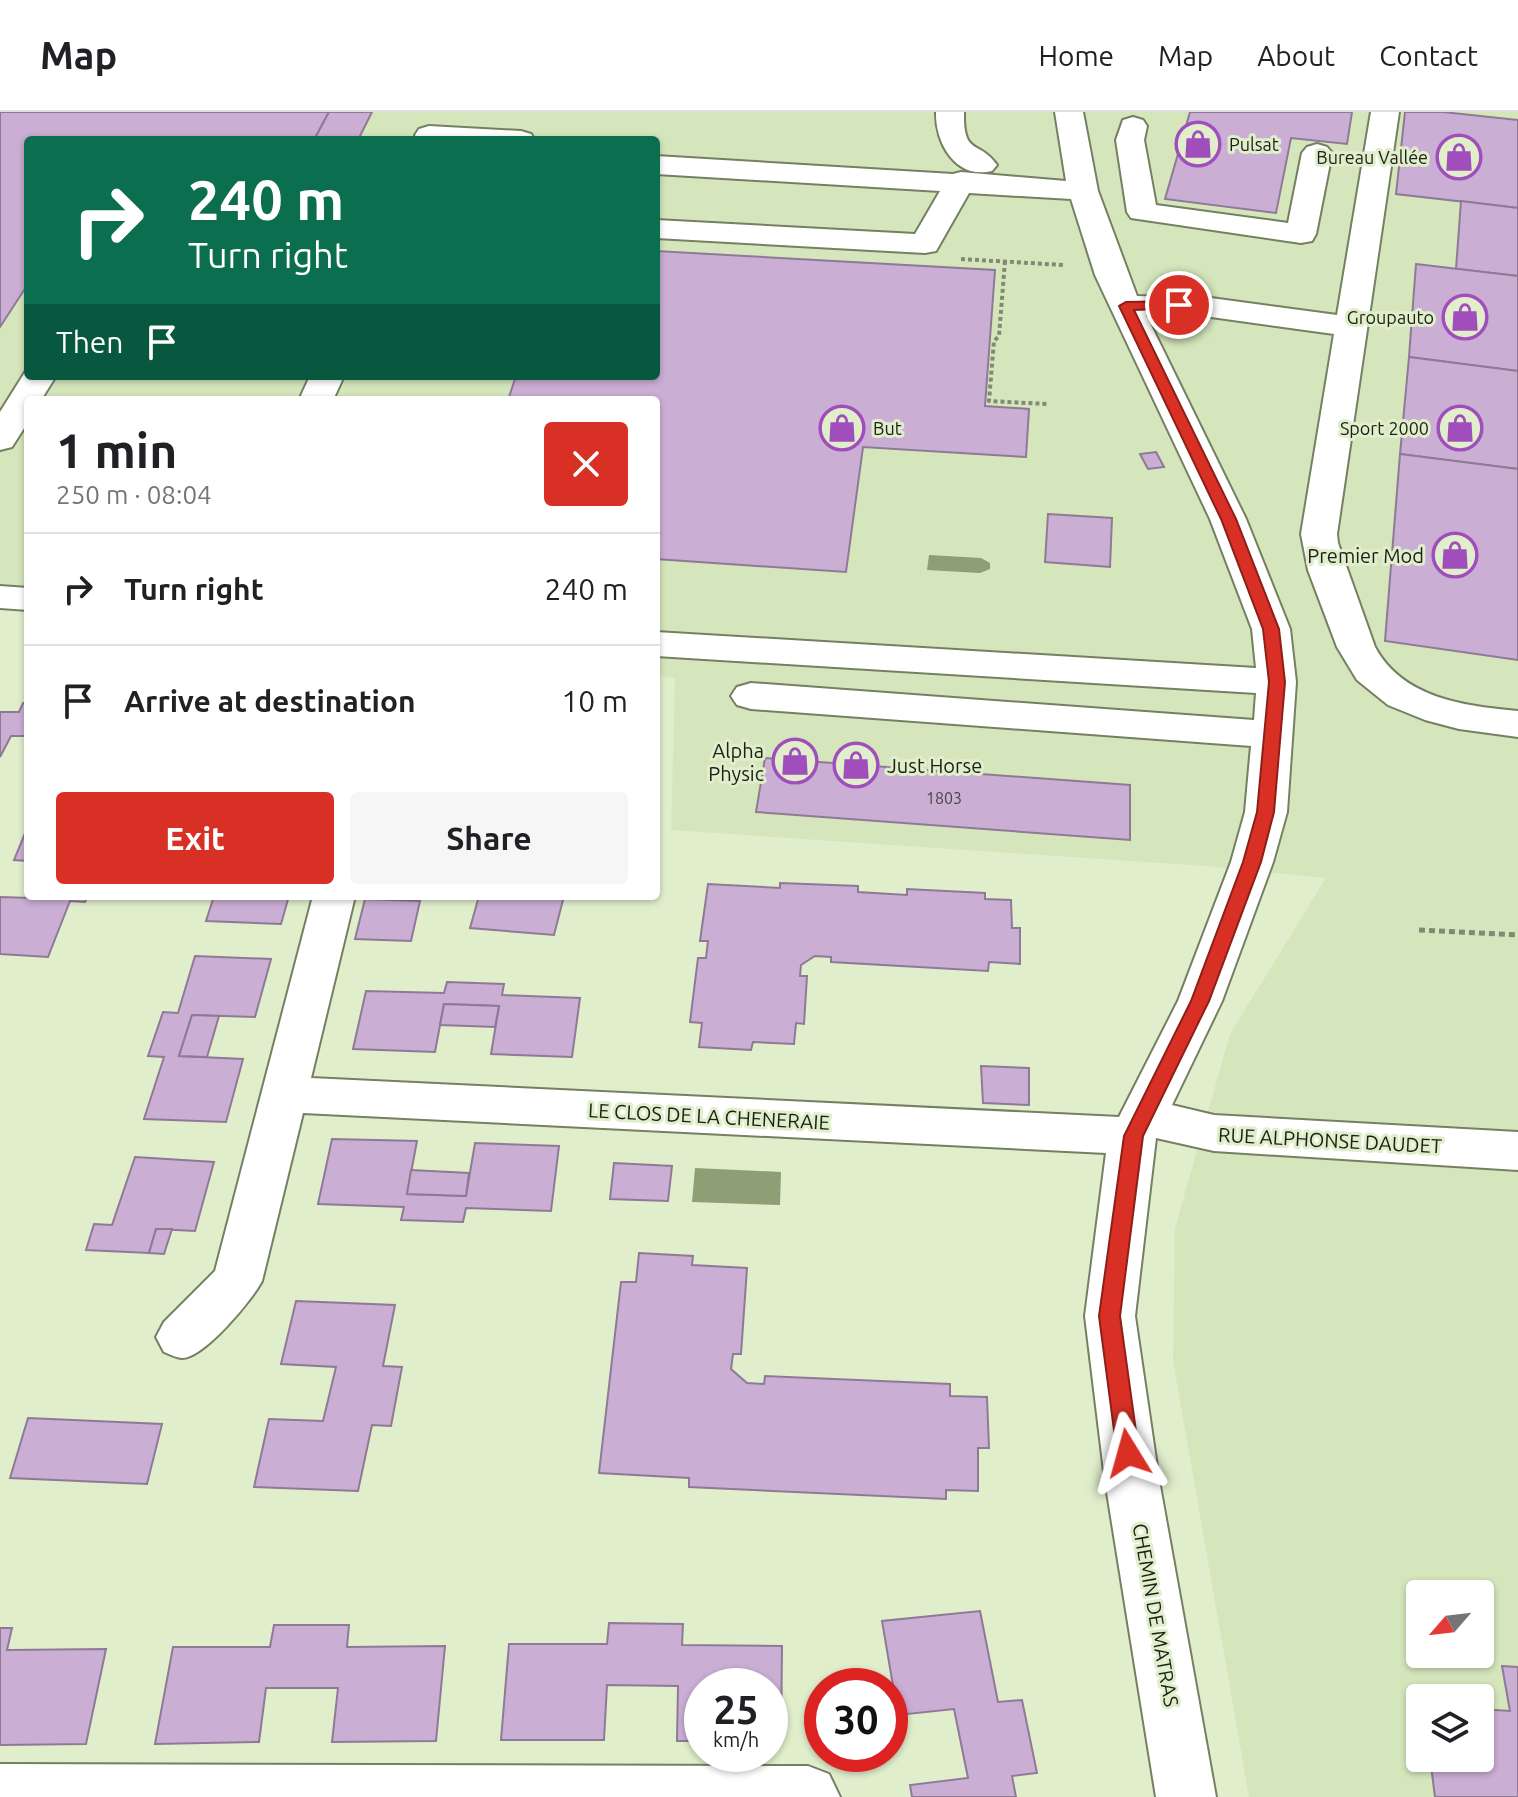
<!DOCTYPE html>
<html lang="en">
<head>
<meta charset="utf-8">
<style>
  :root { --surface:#fff; --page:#f6f6f6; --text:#202124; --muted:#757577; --line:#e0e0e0; --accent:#d93025 }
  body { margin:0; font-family:Ubuntu,sans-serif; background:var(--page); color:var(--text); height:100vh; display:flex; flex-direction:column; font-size:30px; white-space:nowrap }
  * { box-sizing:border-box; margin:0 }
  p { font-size:26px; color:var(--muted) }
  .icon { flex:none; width:44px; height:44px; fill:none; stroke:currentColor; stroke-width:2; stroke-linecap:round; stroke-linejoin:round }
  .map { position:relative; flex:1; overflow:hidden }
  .panel { position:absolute; left:24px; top:284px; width:636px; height:504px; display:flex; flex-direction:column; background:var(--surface); border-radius:8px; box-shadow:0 2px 6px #0004 }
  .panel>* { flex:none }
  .top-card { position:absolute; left:24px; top:24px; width:636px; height:244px; border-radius:8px; box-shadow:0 2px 6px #0004; background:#0b6e4f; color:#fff; overflow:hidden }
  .needle { width:52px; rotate:242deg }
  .controls { position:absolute; left:1406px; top:1468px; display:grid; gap:16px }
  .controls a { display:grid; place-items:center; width:88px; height:88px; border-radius:8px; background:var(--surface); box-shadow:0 2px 6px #0004; font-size:40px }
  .speed { position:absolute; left:684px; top:1556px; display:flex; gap:16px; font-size:40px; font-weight:700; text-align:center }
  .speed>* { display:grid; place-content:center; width:104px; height:104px; border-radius:50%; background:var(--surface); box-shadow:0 2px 6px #0004; line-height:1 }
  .speed small { font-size:20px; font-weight:400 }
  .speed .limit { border:12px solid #d22; background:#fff; color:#111 }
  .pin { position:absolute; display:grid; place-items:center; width:68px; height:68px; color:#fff; margin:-34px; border:4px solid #fff; border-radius:50%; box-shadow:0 2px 8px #0007 }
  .me { position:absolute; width:88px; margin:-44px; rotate:352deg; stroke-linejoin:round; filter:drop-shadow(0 0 6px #0008) }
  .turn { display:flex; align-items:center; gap:28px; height:168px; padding:0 32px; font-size:36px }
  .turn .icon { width:104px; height:104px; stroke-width:2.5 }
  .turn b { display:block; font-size:56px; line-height:68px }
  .then { display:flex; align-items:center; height:76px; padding:0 32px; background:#0003; gap:16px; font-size:30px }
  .round { display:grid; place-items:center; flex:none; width:84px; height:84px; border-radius:8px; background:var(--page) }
  .summary { display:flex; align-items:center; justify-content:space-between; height:136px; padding:0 32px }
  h1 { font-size:48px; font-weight:600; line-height:60px }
  .primary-button { display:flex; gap:16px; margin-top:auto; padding:16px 32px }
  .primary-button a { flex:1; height:92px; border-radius:8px; background:var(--accent); color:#fff; font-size:32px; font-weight:600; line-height:92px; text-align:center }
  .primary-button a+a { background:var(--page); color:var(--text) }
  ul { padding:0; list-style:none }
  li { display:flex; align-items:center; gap:24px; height:112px; padding:0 32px; border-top:2px solid var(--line) }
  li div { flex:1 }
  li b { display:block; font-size:30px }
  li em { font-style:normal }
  header { display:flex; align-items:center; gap:48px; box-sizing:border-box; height:112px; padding:0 40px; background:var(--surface); border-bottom:2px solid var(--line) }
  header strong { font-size:38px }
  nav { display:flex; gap:44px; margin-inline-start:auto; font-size:28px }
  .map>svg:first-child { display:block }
  .built { fill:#d5e6bc; fill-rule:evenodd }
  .water { fill:#8e9e75 }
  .building { fill:#caaed4; stroke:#8f7a96; stroke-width:2 }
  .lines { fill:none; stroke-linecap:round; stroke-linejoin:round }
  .minor-casing { stroke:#748061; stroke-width:4 }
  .path-far1 { stroke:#818b74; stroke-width:4; stroke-dasharray:4 3; stroke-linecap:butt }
  .path { stroke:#818b74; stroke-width:5; stroke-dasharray:6 4; stroke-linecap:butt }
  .minor { fill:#fff; fill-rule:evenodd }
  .route { fill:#d93025; stroke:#8d1f18; stroke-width:2 }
  .labels { text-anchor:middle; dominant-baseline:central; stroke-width:6; stroke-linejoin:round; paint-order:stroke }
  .number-label { font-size:16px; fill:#484445 }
  .far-poi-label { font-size:18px; fill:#1c2115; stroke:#e0eecc; text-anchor:end }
  .poi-label { font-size:20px; fill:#1c2115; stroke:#e0eecc; text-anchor:end }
  .street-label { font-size:20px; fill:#1c2115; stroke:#e0eecc }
</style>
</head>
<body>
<header>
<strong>Map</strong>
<nav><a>Home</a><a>Map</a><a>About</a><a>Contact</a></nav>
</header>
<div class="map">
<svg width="1518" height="1685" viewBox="0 0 1518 1685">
  <rect width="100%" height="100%" fill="#e0eecc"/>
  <path class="built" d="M 0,0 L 1518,0 L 1518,1685 L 1249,1685 L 1173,1248 L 1175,1116 L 1230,922 L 1326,766 L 1205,754 L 671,718 L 675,566 L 656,563 L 656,288 L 28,288 L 28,497 L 0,495 ZM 28,28 L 656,28 L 656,264 L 28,264 ZM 1420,1482 L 1480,1482 L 1480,1542 L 1420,1542 ZM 1420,1586 L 1480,1586 L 1480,1646 L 1420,1646 Z"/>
  <g class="water">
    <path d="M 929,443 L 981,446 L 990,451 L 990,457 L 980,461 L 927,458 Z"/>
    <path d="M 695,1056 L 781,1060 L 780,1093 L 692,1090 Z"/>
  </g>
  <g class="building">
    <path d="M 0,0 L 329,0 L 314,28 L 28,28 L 28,172 L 0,215 Z"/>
    <path d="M 329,0 L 372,0 L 358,28 L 314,28 Z"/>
    <path d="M 1190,0 L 1352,0 L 1347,32 L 1291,26 L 1276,101 L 1165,87 Z"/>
    <path d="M 1405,0 L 1443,0 L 1518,8 L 1518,96 L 1396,82 Z"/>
    <path d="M 1461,89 L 1518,96 L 1518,164 L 1456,157 Z"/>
    <path d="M 656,139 L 995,158 L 985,294 L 1029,297 L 1026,345 L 863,335 L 846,460 L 656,447 L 656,288 L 508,288 L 516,264 L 656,264 Z"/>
    <path d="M 1416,152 L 1518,164 L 1518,259 L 1409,245 Z"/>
    <path d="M 1409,245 L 1518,259 L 1518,357 L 1400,342 Z"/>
    <path d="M 1156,340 L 1164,355 L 1148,357 L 1140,342 Z"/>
    <path d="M 1400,342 L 1518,357 L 1518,548 L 1385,529 Z"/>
    <path d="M 1048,402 L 1112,406 L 1110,455 L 1045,450 Z"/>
    <path d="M 23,591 L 28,591 L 28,624 L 11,624 L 0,645 L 0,600 L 19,600 Z"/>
    <path d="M 765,646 L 1130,673 L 1130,728 L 756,700 Z"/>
    <path d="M 28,714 L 28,749 L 14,748 Z"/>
    <path d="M 780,771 L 858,774 L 858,780 L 907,783 L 907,777 L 985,781 L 985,787 L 1011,788 L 1012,816 L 1020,816 L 1020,852 L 989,850 L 988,859 L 831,850 L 831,845 L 815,844 L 801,853 L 800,864 L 807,864 L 804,912 L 796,911 L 794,932 L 753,930 L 751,938 L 699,935 L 702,911 L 690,910 L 698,846 L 706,846 L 708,829 L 700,829 L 708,772 L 780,776 Z"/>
    <path d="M 32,784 L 88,784 L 85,790 L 70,789 L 48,845 L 0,842 L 0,785 L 31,786 Z"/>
    <path d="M 214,784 L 289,784 L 281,812 L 206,809 Z"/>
    <path d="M 479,784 L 564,784 L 554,823 L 470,816 Z"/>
    <path d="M 365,787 L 420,789 L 411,829 L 355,827 Z"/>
    <path d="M 195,844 L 271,847 L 255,905 L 192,903 L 179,944 L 243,947 L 226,1010 L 144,1007 L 164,945 L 148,944 L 163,900 L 178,901 Z"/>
    <path d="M 447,870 L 504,872 L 502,883 L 580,886 L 572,945 L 491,942 L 499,894 L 444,892 L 435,940 L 353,937 L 366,879 L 444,881 Z"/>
    <path d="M 444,892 L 499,894 L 495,915 L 440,913 Z"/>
    <path d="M 192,903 L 219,904 L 207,945 L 179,944 Z"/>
    <path d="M 981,954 L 1029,956 L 1029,993 L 983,991 Z"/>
    <path d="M 332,1027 L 417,1029 L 407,1082 L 466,1084 L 475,1031 L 559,1034 L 551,1099 L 466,1096 L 463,1110 L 401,1108 L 404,1095 L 318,1092 Z"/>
    <path d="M 135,1045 L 214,1050 L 195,1119 L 156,1117 L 149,1141 L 86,1138 L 94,1112 L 112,1113 Z"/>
    <path d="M 614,1051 L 672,1054 L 668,1089 L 610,1087 Z"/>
    <path d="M 411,1058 L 469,1061 L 466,1084 L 407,1082 Z"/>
    <path d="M 156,1117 L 172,1117 L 164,1142 L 149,1141 Z"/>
    <path d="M 639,1141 L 693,1144 L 692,1153 L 747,1156 L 741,1242 L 733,1242 L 731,1257 L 747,1271 L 764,1272 L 765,1264 L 950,1272 L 950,1284 L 987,1285 L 989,1336 L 978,1336 L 978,1379 L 946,1378 L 946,1387 L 689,1375 L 689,1366 L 599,1361 L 621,1170 L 636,1170 Z"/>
    <path d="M 296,1189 L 395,1193 L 383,1254 L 402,1255 L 391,1314 L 372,1313 L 358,1379 L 254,1375 L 269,1307 L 323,1309 L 336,1255 L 281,1252 Z"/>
    <path d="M 28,1306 L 162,1312 L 147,1372 L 10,1366 Z"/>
    <path d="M 980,1499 L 998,1590 L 1022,1588 L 1037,1661 L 1012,1664 L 1016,1685 L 912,1685 L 910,1673 L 968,1666 L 954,1597 L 898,1603 L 882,1509 Z"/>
    <path d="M 609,1511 L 683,1512 L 682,1533 L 782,1534 L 781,1629 L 770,1629 L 770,1574 L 702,1574 L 702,1629 L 677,1629 L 678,1574 L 607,1573 L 604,1628 L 501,1628 L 509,1532 L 607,1532 Z"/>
    <path d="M 274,1513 L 349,1513 L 347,1535 L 445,1534 L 436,1629 L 332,1630 L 338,1576 L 266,1576 L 259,1630 L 155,1632 L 173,1535 L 270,1535 Z"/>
    <path d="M 0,1516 L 12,1516 L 7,1538 L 106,1537 L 86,1632 L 0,1633 Z"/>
    <path d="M 1502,1554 L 1518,1555 L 1518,1685 L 1435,1685 L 1430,1646 L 1480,1646 L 1480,1597 L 1510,1599 Z"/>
  </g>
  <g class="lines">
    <g class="minor-casing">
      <g id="minor">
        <path d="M 936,0 L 964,0 C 963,45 979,27 997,53 L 992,59 C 956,68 935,31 936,0 Z"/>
        <path d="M 1055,0 L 1083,0 L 1098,79 L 1137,184 L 1211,186 L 1337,203 L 1371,0 L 1399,0 L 1337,422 L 1338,431 L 1375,535 C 1403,587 1466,594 1518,599 L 1518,625 L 1459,617 L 1425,608 L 1388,593 L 1357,568 L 1337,535 L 1308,458 L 1301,422 L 1334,222 L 1211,205 L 1146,203 L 1246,407 L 1290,517 L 1296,570 L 1287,700 L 1273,750 L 1222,889 L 1172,993 L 1214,1003 L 1518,1020 L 1518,1058 L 1214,1039 L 1156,1026 L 1135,1204 L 1159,1368 L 1216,1685 L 1156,1685 L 1105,1368 L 1085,1204 L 1106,1041 L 303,1001 L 262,1169 C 252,1188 204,1246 182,1246 C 177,1246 169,1242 164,1240 L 156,1225 L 164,1210 L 215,1159 L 313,784 L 355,784 L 311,966 L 1119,1005 L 1178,889 L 1231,750 L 1245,700 L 1251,634 L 751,597 L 737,593 L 731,584 L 737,575 L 751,571 L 1254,608 L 1256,581 L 656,544 L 656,520 L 1256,556 L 1252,517 L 1210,407 L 1095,163 L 1071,87 L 969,81 L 936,139 L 925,141 L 656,126 L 656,108 L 915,122 L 940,79 L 656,62 L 656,44 L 953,62 L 961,60 L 1066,69 Z"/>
        <path d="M 1133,5 L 1143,8 L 1147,14 L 1144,28 L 1156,93 L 1288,111 L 1302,41 L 1307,35 L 1317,32 L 1327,35 L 1332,41 L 1316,122 L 1312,129 L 1301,131 L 1131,106 L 1127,100 L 1116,28 L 1123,8 Z"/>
        <path d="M 429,14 L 521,19 L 531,22 L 535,28 L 418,28 L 415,23 L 419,17 Z"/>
        <path d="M 27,257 L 28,264 L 56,264 L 41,288 L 28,288 L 28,310 L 12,335 L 0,338 L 0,300 Z"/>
        <path d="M 310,264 L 344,264 L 333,288 L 299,288 Z"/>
        <path d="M 0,474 L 28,476 L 28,498 L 0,496 Z"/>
        <path d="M 0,1652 L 808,1654 L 829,1662 L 840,1685 L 0,1685 Z"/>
      </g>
    </g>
    <g class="path-far1">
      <path d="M 961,147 L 1063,153"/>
      <path d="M 1005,149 L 999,224 L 994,229 L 989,289 L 1047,292"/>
    </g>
    <path class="path" d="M 1419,818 L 1518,823"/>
    <use href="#minor" class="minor"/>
  </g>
  <path class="route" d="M 1179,189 L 1183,190 L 1183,196 L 1134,198 L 1236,407 L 1279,517 L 1285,570 L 1274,700 L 1261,750 L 1209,889 L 1143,1024 L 1120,1204 L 1139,1341 L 1136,1348 L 1128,1351 L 1121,1348 L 1117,1341 L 1099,1204 L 1124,1024 L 1191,889 L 1243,750 L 1257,700 L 1269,570 L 1263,517 L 1221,407 L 1119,194 L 1126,190 Z"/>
  <defs>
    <g id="shop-ring" transform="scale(2.3)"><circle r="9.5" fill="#e0eecc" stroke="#a14ebd" stroke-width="1.5"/><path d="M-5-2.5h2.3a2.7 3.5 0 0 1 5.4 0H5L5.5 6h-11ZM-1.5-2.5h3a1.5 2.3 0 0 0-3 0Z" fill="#a14ebd"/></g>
  </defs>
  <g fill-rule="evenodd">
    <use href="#shop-ring" x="1198" y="32"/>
    <use href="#shop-ring" x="1459" y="45"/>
    <use href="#shop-ring" x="1465" y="205"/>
    <use href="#shop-ring" x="842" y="316"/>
    <use href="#shop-ring" x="1460" y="316"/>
    <use href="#shop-ring" x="1455" y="443"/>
    <use href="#shop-ring" x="795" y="649"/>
    <use href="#shop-ring" x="856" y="653"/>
  </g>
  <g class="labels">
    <g class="number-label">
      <text x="944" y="686">1803</text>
    </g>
    <g class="far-poi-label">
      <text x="1229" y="32" text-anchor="start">Pulsat</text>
      <text x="1428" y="45">Bureau Vallée</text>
      <text x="1434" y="205">Groupauto</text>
      <text x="873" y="316" text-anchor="start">But</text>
      <text x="1429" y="316">Sport 2000</text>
    </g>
    <g class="poi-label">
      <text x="1424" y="443">Premier Mod</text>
      <text x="764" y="638">Alpha<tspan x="764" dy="23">Physic</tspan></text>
      <text x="887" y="653" text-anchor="start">Just Horse</text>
    </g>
    <g class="street-label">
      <text transform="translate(709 1004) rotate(3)">LE CLOS DE LA CHENERAIE</text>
      <text transform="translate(1330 1028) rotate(3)">RUE ALPHONSE DAUDET</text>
      <text transform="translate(1156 1503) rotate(80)">CHEMIN DE MATRAS</text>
    </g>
  </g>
</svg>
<div class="controls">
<a><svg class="needle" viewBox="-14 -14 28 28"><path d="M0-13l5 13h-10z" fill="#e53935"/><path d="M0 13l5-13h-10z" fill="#757577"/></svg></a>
<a><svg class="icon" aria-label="layers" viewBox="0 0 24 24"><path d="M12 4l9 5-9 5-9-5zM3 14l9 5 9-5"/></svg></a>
</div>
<div class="speed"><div>25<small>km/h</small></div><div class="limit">30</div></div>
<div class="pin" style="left:1179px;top:193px;background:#d93025"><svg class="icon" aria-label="arrive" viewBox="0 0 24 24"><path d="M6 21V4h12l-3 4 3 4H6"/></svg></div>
<svg class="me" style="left:1128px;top:1341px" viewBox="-20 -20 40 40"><path d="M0-17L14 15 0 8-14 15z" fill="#d93025" stroke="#fff" stroke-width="4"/></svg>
<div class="top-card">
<div class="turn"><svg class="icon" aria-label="right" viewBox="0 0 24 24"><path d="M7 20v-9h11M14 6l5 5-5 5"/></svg><div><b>240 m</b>Turn right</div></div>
<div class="then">Then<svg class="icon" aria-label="arrive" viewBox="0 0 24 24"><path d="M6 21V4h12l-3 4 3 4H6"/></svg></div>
</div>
<section class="panel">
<div class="summary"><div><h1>1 min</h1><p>250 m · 08:04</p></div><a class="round" style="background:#d93025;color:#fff"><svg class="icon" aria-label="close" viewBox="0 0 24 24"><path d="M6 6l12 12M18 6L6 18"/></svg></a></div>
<ul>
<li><svg class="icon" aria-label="right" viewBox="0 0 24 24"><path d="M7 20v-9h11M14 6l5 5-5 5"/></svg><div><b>Turn right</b></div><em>240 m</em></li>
<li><svg class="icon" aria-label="arrive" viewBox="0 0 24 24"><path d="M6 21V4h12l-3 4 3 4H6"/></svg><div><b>Arrive at destination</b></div><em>10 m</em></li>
</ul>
<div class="primary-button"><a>Exit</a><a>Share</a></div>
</section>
</div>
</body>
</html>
